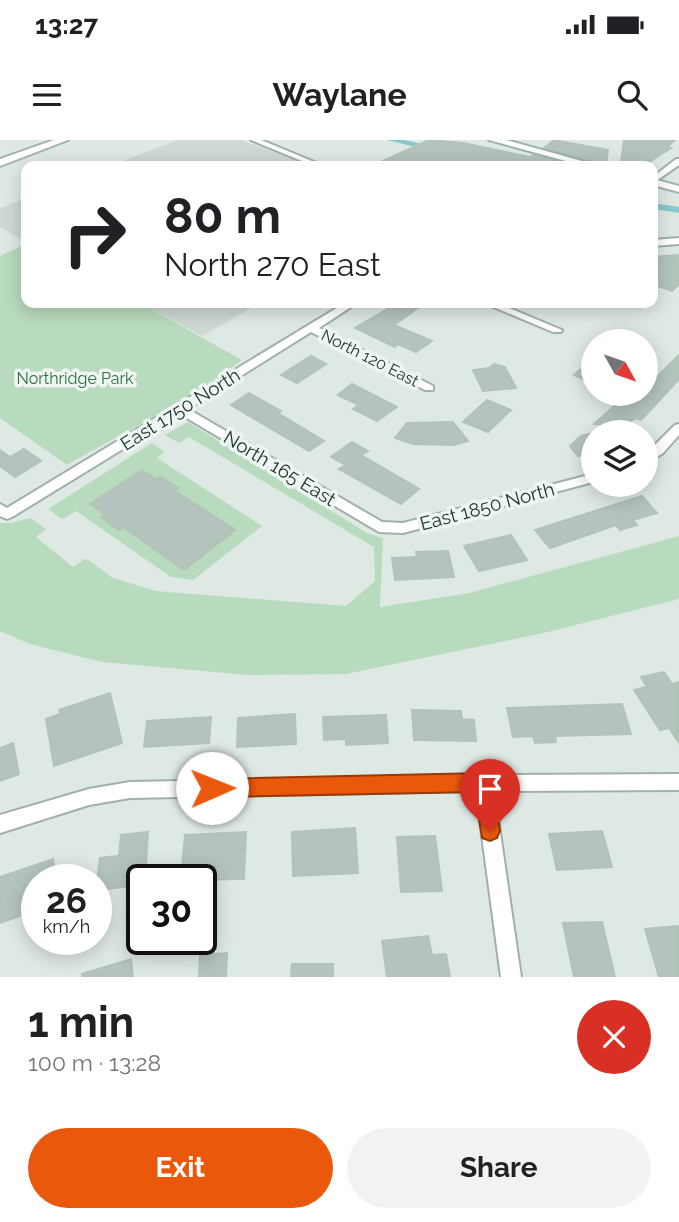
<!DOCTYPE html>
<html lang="en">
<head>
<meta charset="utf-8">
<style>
  :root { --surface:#fff; --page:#f2f2f2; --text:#202124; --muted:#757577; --accent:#ea580c }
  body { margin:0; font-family:Raleway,sans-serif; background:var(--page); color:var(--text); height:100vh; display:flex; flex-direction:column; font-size:26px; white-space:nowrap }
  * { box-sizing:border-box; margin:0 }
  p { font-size:23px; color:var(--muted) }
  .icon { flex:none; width:38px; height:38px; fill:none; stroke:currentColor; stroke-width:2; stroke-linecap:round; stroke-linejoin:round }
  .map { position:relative; height:837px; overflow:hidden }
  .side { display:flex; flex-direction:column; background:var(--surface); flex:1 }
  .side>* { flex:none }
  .guide { position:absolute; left:21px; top:21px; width:637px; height:147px; border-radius:14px; box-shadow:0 4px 18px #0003; background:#fff; color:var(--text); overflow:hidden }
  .needle { width:46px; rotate:130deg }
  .tools { position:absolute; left:581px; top:189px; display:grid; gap:14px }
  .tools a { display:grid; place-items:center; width:77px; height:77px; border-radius:50%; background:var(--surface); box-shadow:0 4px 18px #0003; font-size:35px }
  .speed { position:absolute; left:21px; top:724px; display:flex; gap:14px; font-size:35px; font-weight:700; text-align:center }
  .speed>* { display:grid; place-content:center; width:91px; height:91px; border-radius:50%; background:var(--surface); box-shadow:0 4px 18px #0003; line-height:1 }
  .speed small { font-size:18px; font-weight:400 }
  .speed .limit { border:4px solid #111; border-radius:10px; background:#fff; color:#111 }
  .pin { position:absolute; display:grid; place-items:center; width:60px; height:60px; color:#fff; margin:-72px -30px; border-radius:50% 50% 50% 0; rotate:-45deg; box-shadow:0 0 7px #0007 }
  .pin .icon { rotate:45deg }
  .me { position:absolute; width:77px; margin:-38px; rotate:89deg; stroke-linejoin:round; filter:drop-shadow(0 0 5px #0008) }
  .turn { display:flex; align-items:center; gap:24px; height:147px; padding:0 28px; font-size:32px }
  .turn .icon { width:91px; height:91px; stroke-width:2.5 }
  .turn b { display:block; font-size:49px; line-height:60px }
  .round { display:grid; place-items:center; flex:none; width:74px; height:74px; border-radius:37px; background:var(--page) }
  .head { display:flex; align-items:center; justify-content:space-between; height:119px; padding:0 28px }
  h1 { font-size:42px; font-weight:700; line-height:52px }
  .primary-button { display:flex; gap:14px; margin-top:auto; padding:14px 28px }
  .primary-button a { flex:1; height:80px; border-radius:42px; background:var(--accent); color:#fff; font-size:28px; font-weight:700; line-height:80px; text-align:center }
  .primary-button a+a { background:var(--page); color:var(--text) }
  .status { display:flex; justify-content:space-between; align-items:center; height:49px; padding:0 35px; background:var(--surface); direction:ltr }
  .status svg { height:19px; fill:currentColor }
  header { display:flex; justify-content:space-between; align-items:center; height:91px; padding:0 28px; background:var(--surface); font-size:32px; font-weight:700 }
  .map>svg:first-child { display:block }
  .built { fill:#cdd9d2 }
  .green { fill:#b8dabe }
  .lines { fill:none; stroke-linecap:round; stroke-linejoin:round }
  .canal { fill:#88c9cd; fill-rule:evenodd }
  .building { fill:#b4c4bc; stroke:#b2c3ba; stroke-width:2 }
  .street-casing { stroke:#a2b0aa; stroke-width:4 }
  .secondary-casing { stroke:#9eb5aa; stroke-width:4 }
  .street { fill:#fff; fill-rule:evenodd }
  .secondary { fill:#fff; fill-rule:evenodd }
  .route { fill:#ea580c; stroke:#983908; stroke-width:2 }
  .labels { text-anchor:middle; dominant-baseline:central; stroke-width:7; stroke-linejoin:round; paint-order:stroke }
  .far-street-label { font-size:16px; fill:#213830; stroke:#eff6f2 }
  .far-park-label { font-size:16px; fill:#2d6d40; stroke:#eff6f2 }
  .street-label { font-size:19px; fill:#213830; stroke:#eff6f2 }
</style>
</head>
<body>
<div class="status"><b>13:27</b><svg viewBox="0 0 49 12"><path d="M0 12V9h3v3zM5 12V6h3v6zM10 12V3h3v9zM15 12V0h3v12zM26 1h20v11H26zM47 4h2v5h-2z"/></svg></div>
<header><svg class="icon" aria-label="menu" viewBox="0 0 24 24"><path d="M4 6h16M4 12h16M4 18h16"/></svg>Waylane<svg class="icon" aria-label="search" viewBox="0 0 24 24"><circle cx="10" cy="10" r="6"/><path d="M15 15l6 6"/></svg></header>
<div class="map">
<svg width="679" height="837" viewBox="0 0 679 837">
  <rect width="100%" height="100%" fill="#dfe9e4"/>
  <g class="built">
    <path d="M 178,0 L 241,0 L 311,26 L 109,26 Z"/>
    <path d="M 26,58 L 26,102 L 0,87 L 0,68 Z"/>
    <path d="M 140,163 L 260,163 L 202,196 Z"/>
  </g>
  <g class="green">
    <path d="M 26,104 L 26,163 L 140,163 L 242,220 C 187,260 127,291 67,325 L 0,278 L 0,116 Z"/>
    <path d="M 188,282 L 367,393 L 383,398 L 380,467 L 469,453 L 679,396 L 679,459 L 548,492 L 346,534 L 248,535 L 102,522 L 30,504 L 0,491 L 0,383 L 10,383 L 31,378 L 46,389 L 36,397 L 73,427 L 85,419 L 89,420 L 111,437 L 155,451 L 346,466 L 375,441 L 374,407 L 189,297 L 179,303 L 165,295 Z"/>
    <path d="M 152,303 L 164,312 L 157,318 L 262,386 L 193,440 L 171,437 L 76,371 L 62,379 L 48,369 Z"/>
  </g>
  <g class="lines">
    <g class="canal">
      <path d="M 387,0 L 405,0 L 445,10 L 440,13 Z"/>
      <path d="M 653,63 L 679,67 L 679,73 L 653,69 Z"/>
    </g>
  </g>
  <g class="building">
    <path d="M 429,0 L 463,3 L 530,17 L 534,15 L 575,26 L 372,26 Z"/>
    <path d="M 554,0 L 608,10 L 606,26 L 544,8 Z"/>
    <path d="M 624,0 L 675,0 L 667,7 L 671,8 L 643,26 L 621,22 Z"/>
    <path d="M 679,115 L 679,144 L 672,151 L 653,144 L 653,117 Z"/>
    <path d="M 398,163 L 425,163 L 394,185 L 432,201 L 416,212 L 398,204 L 395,207 L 355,188 Z"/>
    <path d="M 679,215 L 679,239 L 641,280 L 636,278 L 620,287 L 594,284 L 620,261 L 629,265 L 640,254 L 646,254 L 646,248 Z"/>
    <path d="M 311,216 L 326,224 L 297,243 L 281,235 Z"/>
    <path d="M 593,219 L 593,244 L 574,235 Z"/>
    <path d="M 494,224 L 505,227 L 516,248 L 483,251 L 473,230 L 489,228 Z"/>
    <path d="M 352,244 L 397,267 L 377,281 L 353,269 L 359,265 L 338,255 Z"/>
    <path d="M 249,253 L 281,271 L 278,273 L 324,301 L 309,311 L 231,265 Z"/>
    <path d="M 487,260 L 511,270 L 488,292 L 463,282 Z"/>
    <path d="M 453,282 L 468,301 L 454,305 L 413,304 L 395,298 L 407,283 Z"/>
    <path d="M 593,293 L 593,312 L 578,316 L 570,306 L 581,296 Z"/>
    <path d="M 352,302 L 368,311 L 361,315 L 419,349 L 401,364 L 339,329 L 346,325 L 331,317 Z"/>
    <path d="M 24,309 L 41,321 L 15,337 L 0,326 L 0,310 L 10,317 Z"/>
    <path d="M 142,330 L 156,339 L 161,337 L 178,348 L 175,351 L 235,390 L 184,430 L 123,387 L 119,390 L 101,377 L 105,374 L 90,364 Z"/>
    <path d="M 642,356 L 657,373 L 633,380 L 637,385 L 620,390 L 616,385 L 550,408 L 535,390 Z"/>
    <path d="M 511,395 L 527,420 L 479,431 L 464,406 Z"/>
    <path d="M 448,411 L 454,437 L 395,440 L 392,418 L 417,417 L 416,412 Z"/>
    <path d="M 664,532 L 672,544 L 679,542 L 679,603 L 669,588 L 660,590 L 634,550 L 647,547 L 641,537 Z"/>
    <path d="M 110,553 L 122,603 L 54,626 L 46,579 L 60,574 L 59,570 Z"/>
    <path d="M 622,564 L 631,594 L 555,596 L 556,602 L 535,603 L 533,596 L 513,597 L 507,568 Z"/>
    <path d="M 412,570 L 461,571 L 462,579 L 474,580 L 476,601 L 414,600 Z"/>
    <path d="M 295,574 L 296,604 L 237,607 L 238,578 Z"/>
    <path d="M 386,575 L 388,603 L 346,605 L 346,599 L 324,600 L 323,577 Z"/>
    <path d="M 211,577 L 209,603 L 144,607 L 147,581 Z"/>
    <path d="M 13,603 L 19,634 L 0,641 L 0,608 Z"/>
    <path d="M 355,688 L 358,733 L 293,736 L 292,692 Z"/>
    <path d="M 602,691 L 612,727 L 557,730 L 549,694 Z"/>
    <path d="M 148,692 L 145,740 L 142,740 L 142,745 L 96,750 L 100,718 L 119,716 L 121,695 Z"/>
    <path d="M 246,692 L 244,739 L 181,740 L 185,695 Z"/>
    <path d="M 435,696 L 442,751 L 401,752 L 397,697 Z"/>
    <path d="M 53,719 L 56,740 L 37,740 L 37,770 L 0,783 L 0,737 Z"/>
    <path d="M 602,782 L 615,837 L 574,837 L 563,783 Z"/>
    <path d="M 679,786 L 679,837 L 659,837 L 645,789 Z"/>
    <path d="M 428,796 L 432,815 L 446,814 L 450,837 L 387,837 L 382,801 Z"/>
    <path d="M 227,813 L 226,837 L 199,837 L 200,815 Z"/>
    <path d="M 131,819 L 133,837 L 82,837 L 82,834 Z"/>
    <path d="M 292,824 L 333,824 L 333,837 L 291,837 Z"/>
  </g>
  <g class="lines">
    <g class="street-casing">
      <g id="street">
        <path d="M 251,0 L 261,0 L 324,26 L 314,26 Z"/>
        <path d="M 676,19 L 679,19 L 679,25 L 653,43 L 653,37 Z"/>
        <path d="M 679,98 L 679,104 L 653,106 L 653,100 Z"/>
        <path d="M 345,163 L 357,163 L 319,188 L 433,246 L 433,250 L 425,250 L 311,192 L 188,269 L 382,382 L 403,383 L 593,334 L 593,342 L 403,393 L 379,392 L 180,274 L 12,377 L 7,379 L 0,376 L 0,364 L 7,368 Z"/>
        <path d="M 484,163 L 497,163 L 562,190 L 561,192 L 553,192 Z"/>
        <path d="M 679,284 L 679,295 L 663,313 L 646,324 L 646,314 L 675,285 Z"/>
        <path d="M 679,634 L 679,650 L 494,651 L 521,837 L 501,837 L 476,651 L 130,658 L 89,665 L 0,693 L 0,675 L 89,649 L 130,642 L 484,635 Z"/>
      </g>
    </g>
    <g class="secondary-casing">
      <g id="secondary">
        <path d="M 54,0 L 68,0 L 0,26 L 0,19 Z"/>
        <path d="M 489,0 L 506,0 L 600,26 L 584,26 Z"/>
        <path d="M 653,39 L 679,46 L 679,52 L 653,45 Z"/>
      </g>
    </g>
    <use href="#street" class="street"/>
    <use href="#secondary" class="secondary"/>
  </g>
  <path class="route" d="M 484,633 L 491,636 L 494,643 L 500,691 L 497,698 L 490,701 L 482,698 L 475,652 L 212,657 L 205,655 L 202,648 L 205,641 L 212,639 Z"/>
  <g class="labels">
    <g class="far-street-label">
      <text transform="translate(370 218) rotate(27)">North 120 East</text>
    </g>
    <g class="far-park-label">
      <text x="75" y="238">Northridge Park</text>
    </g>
    <g class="street-label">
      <text transform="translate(180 269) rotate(-32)">East 1750 North</text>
      <text transform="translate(280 328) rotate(31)">North 165 East</text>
      <text transform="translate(487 366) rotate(-15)">East 1850 North</text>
    </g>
  </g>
</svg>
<div class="tools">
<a><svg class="needle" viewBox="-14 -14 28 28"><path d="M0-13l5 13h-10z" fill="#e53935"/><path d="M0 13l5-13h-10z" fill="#757577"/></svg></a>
<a><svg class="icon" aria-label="layers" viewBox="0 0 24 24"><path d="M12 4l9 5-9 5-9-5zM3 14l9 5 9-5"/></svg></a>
</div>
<div class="speed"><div>26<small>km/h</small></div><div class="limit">30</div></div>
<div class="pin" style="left:490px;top:691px;background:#d93025"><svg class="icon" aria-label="arrive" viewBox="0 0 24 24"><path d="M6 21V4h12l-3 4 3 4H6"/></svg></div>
<svg class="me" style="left:212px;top:648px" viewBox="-20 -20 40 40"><circle r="19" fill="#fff"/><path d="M0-13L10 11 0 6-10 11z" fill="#ea580c"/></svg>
<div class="guide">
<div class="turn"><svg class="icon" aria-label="right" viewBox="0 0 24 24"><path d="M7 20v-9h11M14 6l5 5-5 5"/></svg><div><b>80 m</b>North 270 East</div></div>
</div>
</div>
<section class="side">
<div class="head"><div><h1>1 min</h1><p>100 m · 13:28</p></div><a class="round" style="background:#d93025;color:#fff"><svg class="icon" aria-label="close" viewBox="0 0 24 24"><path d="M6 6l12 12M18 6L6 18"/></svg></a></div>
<div class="primary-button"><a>Exit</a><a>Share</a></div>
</section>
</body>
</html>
